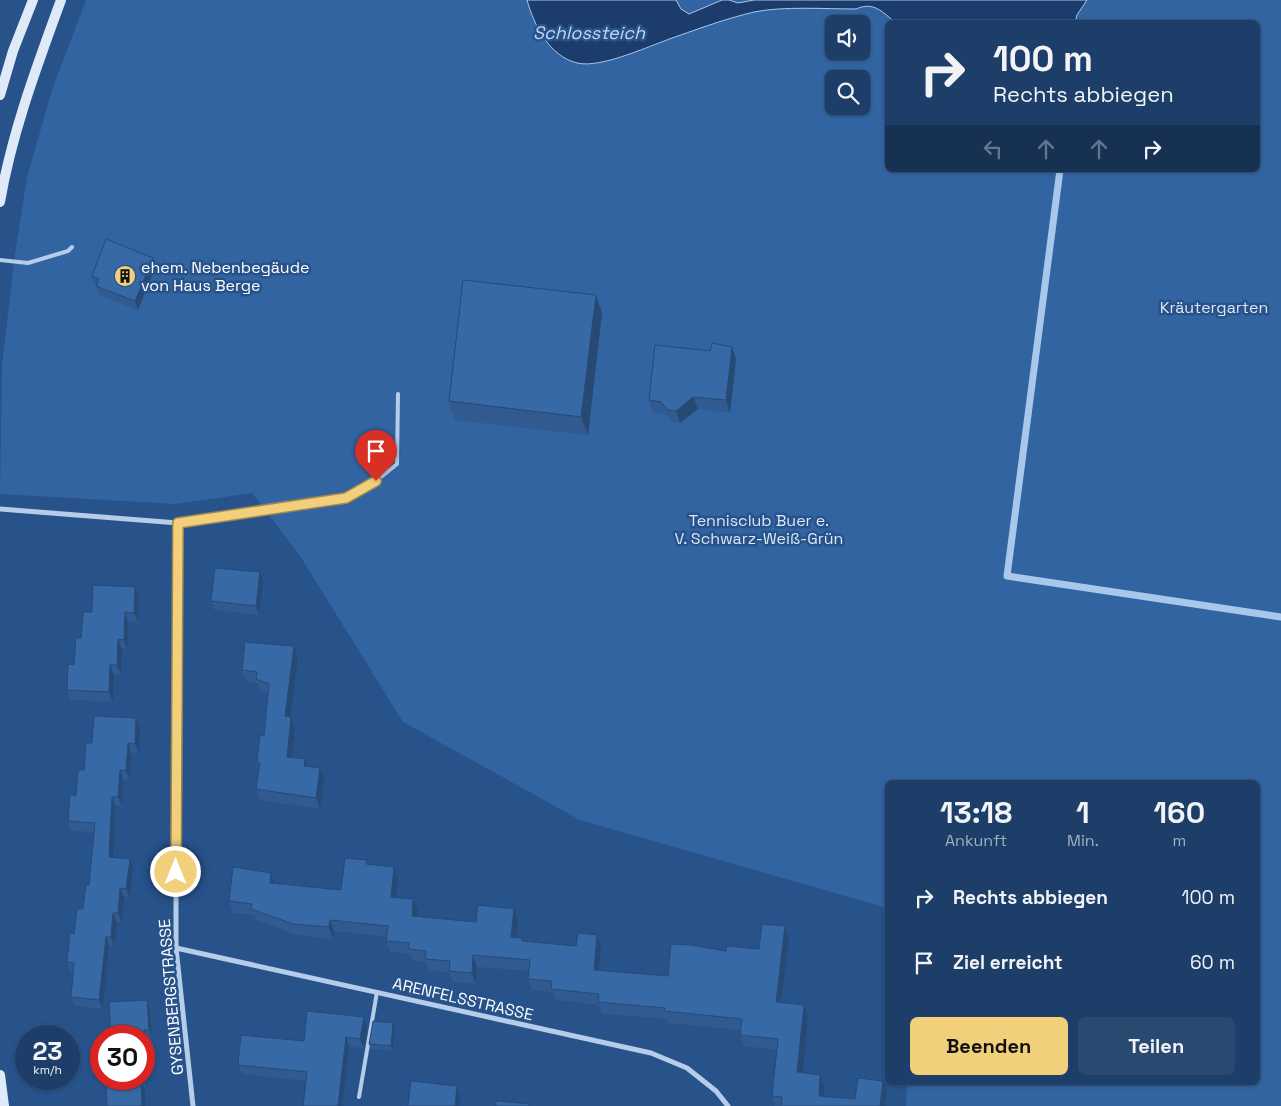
<!DOCTYPE html>
<html lang="de">
<head>
<meta charset="utf-8">
<style>
  :root { --surface:#1d3e68; --page:#2a4971; --text:#f1f3f6; --muted:#a0aec0; --line:#3b577c; --accent:#f2cf7a }
  body { margin:0; font-family:"Space Grotesk",sans-serif; background:var(--page); color:var(--text); height:100vh; display:flex; flex-direction:column; font-size:19px; white-space:nowrap }
  * { box-sizing:border-box; margin:0 }
  p { font-size:16px; color:var(--muted) }
  .icon { flex:none; width:28px; height:28px; fill:none; stroke:currentColor; stroke-width:2; stroke-linecap:round; stroke-linejoin:round }
  .map { position:relative; flex:1; overflow:hidden }
  .panel { position:absolute; left:885px; top:780px; width:375px; height:305px; display:flex; flex-direction:column; background:var(--surface); border-radius:8px; box-shadow:0 1px 4px #0004,0 0 0 1px var(--line) }
  .panel>* { flex:none }
  .top-card { position:absolute; left:885px; top:20px; width:375px; height:152px; border-radius:8px; box-shadow:0 1px 4px #0004,0 0 0 1px var(--line); background:#1d3e68; color:var(--text); overflow:hidden }
  .buttons { position:absolute; left:825px; top:15px; display:grid; gap:10px }
  .buttons a { display:grid; place-items:center; width:45px; height:45px; border-radius:8px; background:var(--surface); box-shadow:0 1px 4px #0004,0 0 0 1px var(--line); font-size:25px }
  .speed { position:absolute; left:15px; top:1025px; display:flex; gap:10px; font-size:25px; font-weight:700; text-align:center }
  .speed>* { display:grid; place-content:center; width:65px; height:65px; border-radius:50%; background:var(--surface); box-shadow:0 1px 4px #0004,0 0 0 1px var(--line); line-height:1 }
  .speed small { font-size:12px; font-weight:400 }
  .speed .limit { border:8px solid #d22; background:#fff; color:#111 }
  .pin { position:absolute; display:grid; place-items:center; width:42px; height:42px; color:#fff; margin:-51px -21px; border-radius:50% 50% 50% 0; rotate:-45deg; box-shadow:0 0 5px #0007 }
  .pin .icon { rotate:45deg }
  .me { position:absolute; width:55px; margin:-28px; rotate:0deg; stroke-linejoin:round; filter:drop-shadow(0 0 4px #0008) }
  .turn { display:flex; align-items:center; gap:18px; height:105px; padding:0 25px; font-size:22px }
  .turn .icon { width:65px; height:65px; stroke-width:2.5 }
  .turn b { display:block; font-size:35px; line-height:42px }
  .lanes { display:flex; align-items:center; height:48px; padding:0 25px; background:#0003; justify-content:center; gap:25px; direction:ltr }
  .lanes .off { opacity:.35 }
  .eta { display:flex; justify-content:space-evenly; align-items:center; height:85px; text-align:center }
  .eta b { font-size:30px; font-weight:800; line-height:35px }
  .cta { display:flex; gap:10px; margin-top:auto; padding:10px 25px }
  .cta a { flex:1; height:58px; border-radius:8px; background:var(--accent); color:#111; font-size:20px; font-weight:800; line-height:58px; text-align:center }
  .cta a+a { background:var(--page); color:var(--text) }
  ul { padding:0; list-style:none }
  li { display:flex; align-items:center; gap:15px; height:65px; padding:0 25px }
  li div { flex:1 }
  li b { display:block; font-size:19px }
  li em { font-style:normal }
  .map>svg:first-child { display:block }
  .green { fill:#3264a2; fill-rule:evenodd }
  .water { fill:#1c3d6b; stroke:#a9c7ea }
  .lines { fill:none; stroke-linecap:round; stroke-linejoin:round }
  .stream { stroke:#a9c7ea; stroke-width:7 }
  .lane { stroke:#b5cde9; stroke-width:4 }
  .street { stroke:#b5cde9; stroke-width:5 }
  .secondary { stroke:#dfeaf8; stroke-width:10 }
  .wall { fill:#305a90 }
  .shaded-wall { fill:#274a75 }
  .building { fill:#3869a7; stroke:#274a75 }
  .route-casing { stroke:#9d874f; stroke-width:12 }
  .route { stroke:#f2cf7a; stroke-width:9 }
  .labels { text-anchor:middle; dominant-baseline:central; stroke-width:5; stroke-linejoin:round; paint-order:stroke }
  .poi-label { font-size:16px; fill:#fff; stroke:#27528a; text-anchor:start }
  .park-label { font-size:16px; fill:#d9e7f7; stroke:#27528a }
  .street-label { font-size:16px; fill:#fff; stroke:#27528a }
  .water-label { font-size:18px; font-style:italic; fill:#c1d7f1; stroke:#27528a }
</style>
</head>
<body>
<div class="map">
<svg width="1281" height="1106" viewBox="0 0 1281 1106">
  <rect width="100%" height="100%" fill="#27528a"/>
  <path class="green" d="M 86,0 L 1281,0 L 1281,1106 L 906,1106 L 907,1083 L 1258,1082 L 1258,782 L 888,782 L 887,908 L 580,820 L 403,722 L 300,556 L 252,493 L 175,504 L 0,494 L 2,365 L 15,254 L 27,177 L 52,90 ZM 888,22 L 1258,22 L 1258,170 L 888,170 ZM 834,24 L 861,24 L 861,51 L 834,51 ZM 834,79 L 861,79 L 861,106 L 834,106 Z"/>
  <path class="water" d="M 527,0 L 676,0 L 681,9 L 689,14 L 722,0 L 729,0 L 738,3 L 754,0 L 1087,0 L 1077,15 L 1075,22 L 895,22 C 882,12 874,1 856,9 C 825,9 784,6 754,12 C 729,18 703,27 678,36 C 653,44 602,69 577,63 C 549,56 534,25 527,0 Z"/>
  <g class="lines">
    <path class="stream" d="M 1060,170 L 1007,576 L 1281,617"/>
    <g class="lane">
      <path d="M 0,260 L 28,263 L 68,251 L 72,247"/>
      <path d="M 178,523 L 347,498 L 376,481 L 397,464 L 398,394"/>
      <path d="M 359,1097 L 377,992"/>
    </g>
    <g class="street">
      <path d="M 0,509 L 178,523 L 176,759 L 176,948 L 193,1106"/>
      <path d="M 176,948 L 651,1053 L 687,1068 L 716,1091 L 728,1106"/>
    </g>
    <g class="secondary">
      <path d="M 0,95 L 13,51 L 33,0"/>
      <path d="M 0,202 C 12,132 37,66 61,0"/>
      <path d="M 0,1075 L 4,1106"/>
    </g>
  </g>
  <g class="wall">
    <path d="M 156,266 L 138,310 L 99,295 L 96,285 L 95,285 L 92,276 Z"/>
    <path d="M 602,313 L 588,435 L 455,420 L 449,401 Z"/>
    <path d="M 736,359 L 730,413 L 698,409 L 680,423 L 672,422 L 666,414 L 653,413 L 649,400 Z"/>
    <path d="M 263,581 L 259,615 L 214,610 L 211,601 Z"/>
    <path d="M 135,587 L 139,596 L 138,622 L 128,622 L 127,649 L 122,649 L 121,675 L 114,675 L 113,702 L 70,700 L 67,690 L 74,665 L 81,638 L 92,612 Z"/>
    <path d="M 298,657 L 290,717 L 295,728 L 292,758 L 305,759 L 308,766 L 324,779 L 320,809 L 260,800 L 256,789 L 259,768 L 257,762 L 264,736 L 268,693 L 260,690 L 257,683 L 246,681 L 242,670 Z"/>
    <path d="M 140,727 L 139,753 L 131,753 L 130,780 L 123,780 L 122,806 L 115,806 L 113,857 L 130,859 L 133,868 L 130,898 L 124,897 L 122,922 L 117,922 L 114,946 L 109,946 L 103,1009 L 75,1006 L 71,997 L 74,972 L 70,971 L 67,962 L 74,934 L 83,909 L 89,885 L 94,832 L 71,831 L 68,821 L 92,743 Z"/>
    <path d="M 367,860 L 368,864 L 394,867 L 398,878 L 396,897 L 413,899 L 418,910 L 417,916 L 476,922 L 518,920 L 516,938 L 523,941 L 576,946 L 601,946 L 599,970 L 668,976 L 726,951 L 759,949 L 789,938 L 782,1003 L 808,1016 L 803,1073 L 820,1075 L 824,1086 L 823,1096 L 855,1099 L 887,1092 L 885,1106 L 775,1106 L 772,1096 L 777,1050 L 744,1046 L 740,1035 L 740,1030 L 668,1023 L 667,1019 L 602,1014 L 599,1005 L 556,1000 L 553,992 L 532,990 L 528,979 L 529,971 L 477,967 L 476,984 L 453,982 L 449,972 L 429,971 L 426,962 L 413,961 L 410,954 L 390,952 L 386,941 L 387,937 L 334,931 L 333,939 L 297,935 L 256,920 L 254,915 L 233,913 L 229,901 L 271,873 L 274,883 L 341,890 Z"/>
    <path d="M 147,1000 L 150,1009 L 152,1039 L 148,1039 L 149,1064 L 146,1065 L 147,1089 L 145,1090 L 107,1106 L 144,1079 L 144,1036 Z"/>
    <path d="M 364,1017 L 367,1026 L 364,1048 L 349,1047 L 306,1081 L 242,1074 L 238,1065 L 304,1041 Z"/>
    <path d="M 393,1023 L 395,1028 L 393,1051 L 371,1049 L 369,1044 Z"/>
  </g>
  <g class="shaded-wall">
    <path d="M 153,258 L 156,266 L 138,310 L 135,301 Z"/>
    <path d="M 596,295 L 602,313 L 588,435 L 581,417 Z"/>
    <path d="M 732,347 L 736,359 L 730,413 L 726,400 Z"/>
    <path d="M 693,397 L 698,409 L 680,423 L 676,411 Z"/>
    <path d="M 260,572 L 263,581 L 259,615 L 256,606 Z"/>
    <path d="M 135,587 L 139,596 L 138,622 L 134,613 Z"/>
    <path d="M 125,612 L 128,622 L 127,649 L 124,640 Z"/>
    <path d="M 118,639 L 122,649 L 121,675 L 117,665 Z"/>
    <path d="M 294,646 L 298,657 L 289,727 L 285,716 Z"/>
    <path d="M 110,665 L 114,675 L 113,702 L 109,692 Z"/>
    <path d="M 291,717 L 295,728 L 291,768 L 287,757 Z"/>
    <path d="M 136,718 L 140,727 L 139,753 L 135,744 Z"/>
    <path d="M 128,743 L 131,753 L 130,780 L 126,771 Z"/>
    <path d="M 305,759 L 309,770 L 304,766 Z"/>
    <path d="M 320,768 L 324,779 L 320,809 L 316,798 Z"/>
    <path d="M 120,770 L 123,780 L 122,806 L 118,797 Z"/>
    <path d="M 112,797 L 115,806 L 113,866 L 109,857 Z"/>
    <path d="M 130,859 L 133,868 L 130,898 L 126,889 Z"/>
    <path d="M 394,867 L 398,878 L 395,908 L 391,897 Z"/>
    <path d="M 271,873 L 275,885 L 270,883 Z"/>
    <path d="M 120,888 L 124,897 L 122,922 L 118,913 Z"/>
    <path d="M 413,899 L 418,910 L 416,927 L 412,916 Z"/>
    <path d="M 514,909 L 518,920 L 515,949 L 511,937 Z"/>
    <path d="M 113,913 L 117,922 L 114,946 L 111,937 Z"/>
    <path d="M 330,920 L 334,931 L 333,939 L 329,927 Z"/>
    <path d="M 785,926 L 789,938 L 780,1014 L 776,1002 Z"/>
    <path d="M 597,935 L 601,946 L 598,981 L 594,970 Z"/>
    <path d="M 106,937 L 109,946 L 103,1009 L 99,1000 Z"/>
    <path d="M 473,955 L 477,967 L 476,984 L 472,973 Z"/>
    <path d="M 147,1000 L 150,1009 L 152,1039 L 149,1030 Z"/>
    <path d="M 804,1005 L 808,1016 L 802,1084 L 797,1072 Z"/>
    <path d="M 364,1017 L 367,1026 L 364,1048 L 360,1039 Z"/>
    <path d="M 393,1023 L 395,1028 L 393,1051 L 391,1046 Z"/>
    <path d="M 144,1030 L 148,1039 L 149,1064 L 145,1055 Z"/>
    <path d="M 346,1037 L 349,1047 L 342,1106 L 338,1106 Z"/>
    <path d="M 144,1059 L 146,1065 L 147,1089 L 144,1080 Z"/>
    <path d="M 820,1075 L 824,1086 L 823,1106 L 819,1096 Z"/>
    <path d="M 141,1081 L 145,1090 L 145,1106 L 142,1106 Z"/>
    <path d="M 883,1081 L 887,1092 L 885,1106 L 880,1106 Z"/>
    <path d="M 457,1086 L 460,1095 L 459,1106 L 455,1106 Z"/>
  </g>
  <g class="building">
    <path d="M 106,239 L 153,258 L 135,301 L 96,286 L 99,279 L 92,276 Z"/>
    <path d="M 463,280 L 596,295 L 581,417 L 449,401 Z"/>
    <path d="M 712,343 L 732,347 L 726,400 L 693,397 L 676,411 L 668,410 L 661,402 L 649,400 L 655,345 L 710,351 Z"/>
    <path d="M 215,568 L 260,572 L 256,606 L 211,601 Z"/>
    <path d="M 93,585 L 135,587 L 134,613 L 125,612 L 124,640 L 118,639 L 117,665 L 110,665 L 109,692 L 67,690 L 68,664 L 74,665 L 76,638 L 81,638 L 83,612 L 92,612 Z"/>
    <path d="M 245,642 L 294,646 L 285,716 L 291,717 L 287,757 L 305,759 L 304,766 L 320,768 L 316,798 L 256,789 L 260,763 L 257,762 L 260,735 L 264,736 L 269,684 L 256,679 L 257,672 L 242,670 Z"/>
    <path d="M 94,716 L 136,718 L 135,744 L 128,743 L 126,771 L 120,770 L 118,797 L 112,797 L 109,857 L 130,859 L 126,889 L 120,888 L 118,913 L 113,913 L 111,937 L 106,937 L 99,1000 L 71,997 L 74,963 L 67,962 L 70,933 L 74,934 L 77,909 L 83,909 L 86,885 L 89,885 L 95,823 L 68,821 L 70,795 L 76,796 L 78,770 L 84,770 L 86,743 L 92,743 Z"/>
    <path d="M 345,858 L 367,860 L 366,864 L 394,867 L 391,897 L 413,899 L 412,916 L 476,922 L 478,905 L 514,909 L 511,937 L 522,938 L 522,941 L 576,946 L 578,933 L 597,935 L 594,970 L 668,976 L 671,944 L 691,945 L 726,951 L 727,946 L 759,949 L 762,924 L 785,926 L 776,1002 L 804,1005 L 797,1072 L 820,1075 L 819,1096 L 855,1099 L 858,1078 L 883,1081 L 880,1106 L 781,1106 L 782,1097 L 772,1096 L 778,1039 L 740,1035 L 742,1019 L 664,1011 L 665,1008 L 598,1002 L 599,994 L 551,989 L 552,981 L 528,979 L 530,960 L 473,955 L 472,973 L 449,971 L 450,961 L 425,959 L 426,951 L 409,949 L 409,943 L 386,941 L 388,926 L 330,920 L 329,927 L 293,924 L 251,909 L 252,904 L 229,901 L 233,867 L 271,873 L 270,883 L 341,890 Z"/>
    <path d="M 147,1000 L 149,1030 L 144,1030 L 145,1055 L 144,1055 L 144,1036 L 111,1036 L 109,1002 Z"/>
    <path d="M 307,1011 L 364,1017 L 360,1039 L 346,1037 L 338,1106 L 303,1106 L 307,1072 L 238,1065 L 241,1035 L 304,1041 Z"/>
    <path d="M 373,1021 L 393,1023 L 391,1046 L 369,1044 Z"/>
    <path d="M 111,1079 L 144,1079 L 144,1080 L 141,1081 L 142,1106 L 107,1106 L 106,1082 L 111,1082 Z"/>
    <path d="M 411,1081 L 457,1086 L 455,1106 L 408,1106 Z"/>
    <path d="M 496,1101 L 529,1104 L 529,1106 L 496,1106 Z"/>
  </g>
  <g class="lines">
    <g class="route-casing">
      <path id="route" d="M 176,872 L 178,523 L 346,498 L 376,481"/>
    </g>
    <use href="#route" class="route"/>
  </g>
  <defs>
    <g id="building-disc" transform="scale(1.125)"><circle r="9.5" fill="#f2cf7a" stroke="#27528a"/><path d="M-4-6H4V6H1V3H-1V6H-4ZM-2.5-4.3h1.7v1.8h-1.7ZM.8-4.3h1.7v1.8H.8ZM-2.5-1h1.7V.8h-1.7ZM.8-1h1.7V.8H.8Z" fill="#111"/></g>
  </defs>
  <g fill-rule="evenodd">
    <use href="#building-disc" x="125" y="276"/>
  </g>
  <g class="labels">
    <g class="poi-label">
      <text x="141" y="267">ehem. Nebenbegäude<tspan x="141" dy="18">von Haus Berge</tspan></text>
    </g>
    <g class="park-label">
      <text x="1214" y="307">Kräutergarten</text>
      <text x="759" y="520">Tennisclub Buer e.<tspan x="759" dy="18">V. Schwarz-Weiß-Grün</tspan></text>
    </g>
    <g class="street-label">
      <text transform="translate(171 997) rotate(-95)">GYSENBERGSTRASSE</text>
      <text transform="translate(463 999) rotate(13)">ARENFELSSTRASSE</text>
    </g>
    <g class="water-label">
      <text x="589" y="32">Schlossteich</text>
    </g>
  </g>
</svg>
<div class="buttons">
<a><svg class="icon" aria-label="sound" viewBox="0 0 24 24"><path d="M4 9h4l5-4v14l-5-4H4zM17 9q2 3 0 6"/></svg></a>
<a><svg class="icon" aria-label="search" viewBox="0 0 24 24"><circle cx="10" cy="10" r="6"/><path d="M15 15l6 6"/></svg></a>
</div>
<div class="speed"><div>23<small>km/h</small></div><div class="limit">30</div></div>
<div class="pin" style="left:376px;top:481px;background:#d93025"><svg class="icon" aria-label="arrive" viewBox="0 0 24 24"><path d="M6 21V4h12l-3 4 3 4H6"/></svg></div>
<svg class="me" style="left:176px;top:872px" viewBox="-20 -20 40 40"><circle r="17" fill="#f2cf7a" stroke="#fff" stroke-width="3"/><path d="M0-11L8 9 0 5-8 9z" fill="#fff"/></svg>
<div class="top-card">
<div class="turn"><svg class="icon" aria-label="right" viewBox="0 0 24 24"><path d="M7 20v-9h11M14 6l5 5-5 5"/></svg><div><b>100 m</b>Rechts abbiegen</div></div>
<div class="lanes"><svg class="icon off" aria-label="left" viewBox="0 0 24 24"><path d="M17 20v-9H6M10 6l-5 5 5 5"/></svg><svg class="icon off" aria-label="ahead" viewBox="0 0 24 24"><path d="M12 20V5M6 11l6-6 6 6"/></svg><svg class="icon off" aria-label="ahead" viewBox="0 0 24 24"><path d="M12 20V5M6 11l6-6 6 6"/></svg><svg class="icon" aria-label="right" viewBox="0 0 24 24"><path d="M7 20v-9h11M14 6l5 5-5 5"/></svg></div>
</div>
<section class="panel">
<div class="eta">
<div><b>13:18</b><p>Ankunft</p></div>
<div><b>1</b><p>Min.</p></div>
<div><b>160</b><p>m</p></div>
</div>
<ul>
<li><svg class="icon" aria-label="right" viewBox="0 0 24 24"><path d="M7 20v-9h11M14 6l5 5-5 5"/></svg><div><b>Rechts abbiegen</b></div><em>100 m</em></li>
<li><svg class="icon" aria-label="arrive" viewBox="0 0 24 24"><path d="M6 21V4h12l-3 4 3 4H6"/></svg><div><b>Ziel erreicht</b></div><em>60 m</em></li>
</ul>
<div class="cta"><a>Beenden</a><a>Teilen</a></div>
</section>
</div>
</body>
</html>
